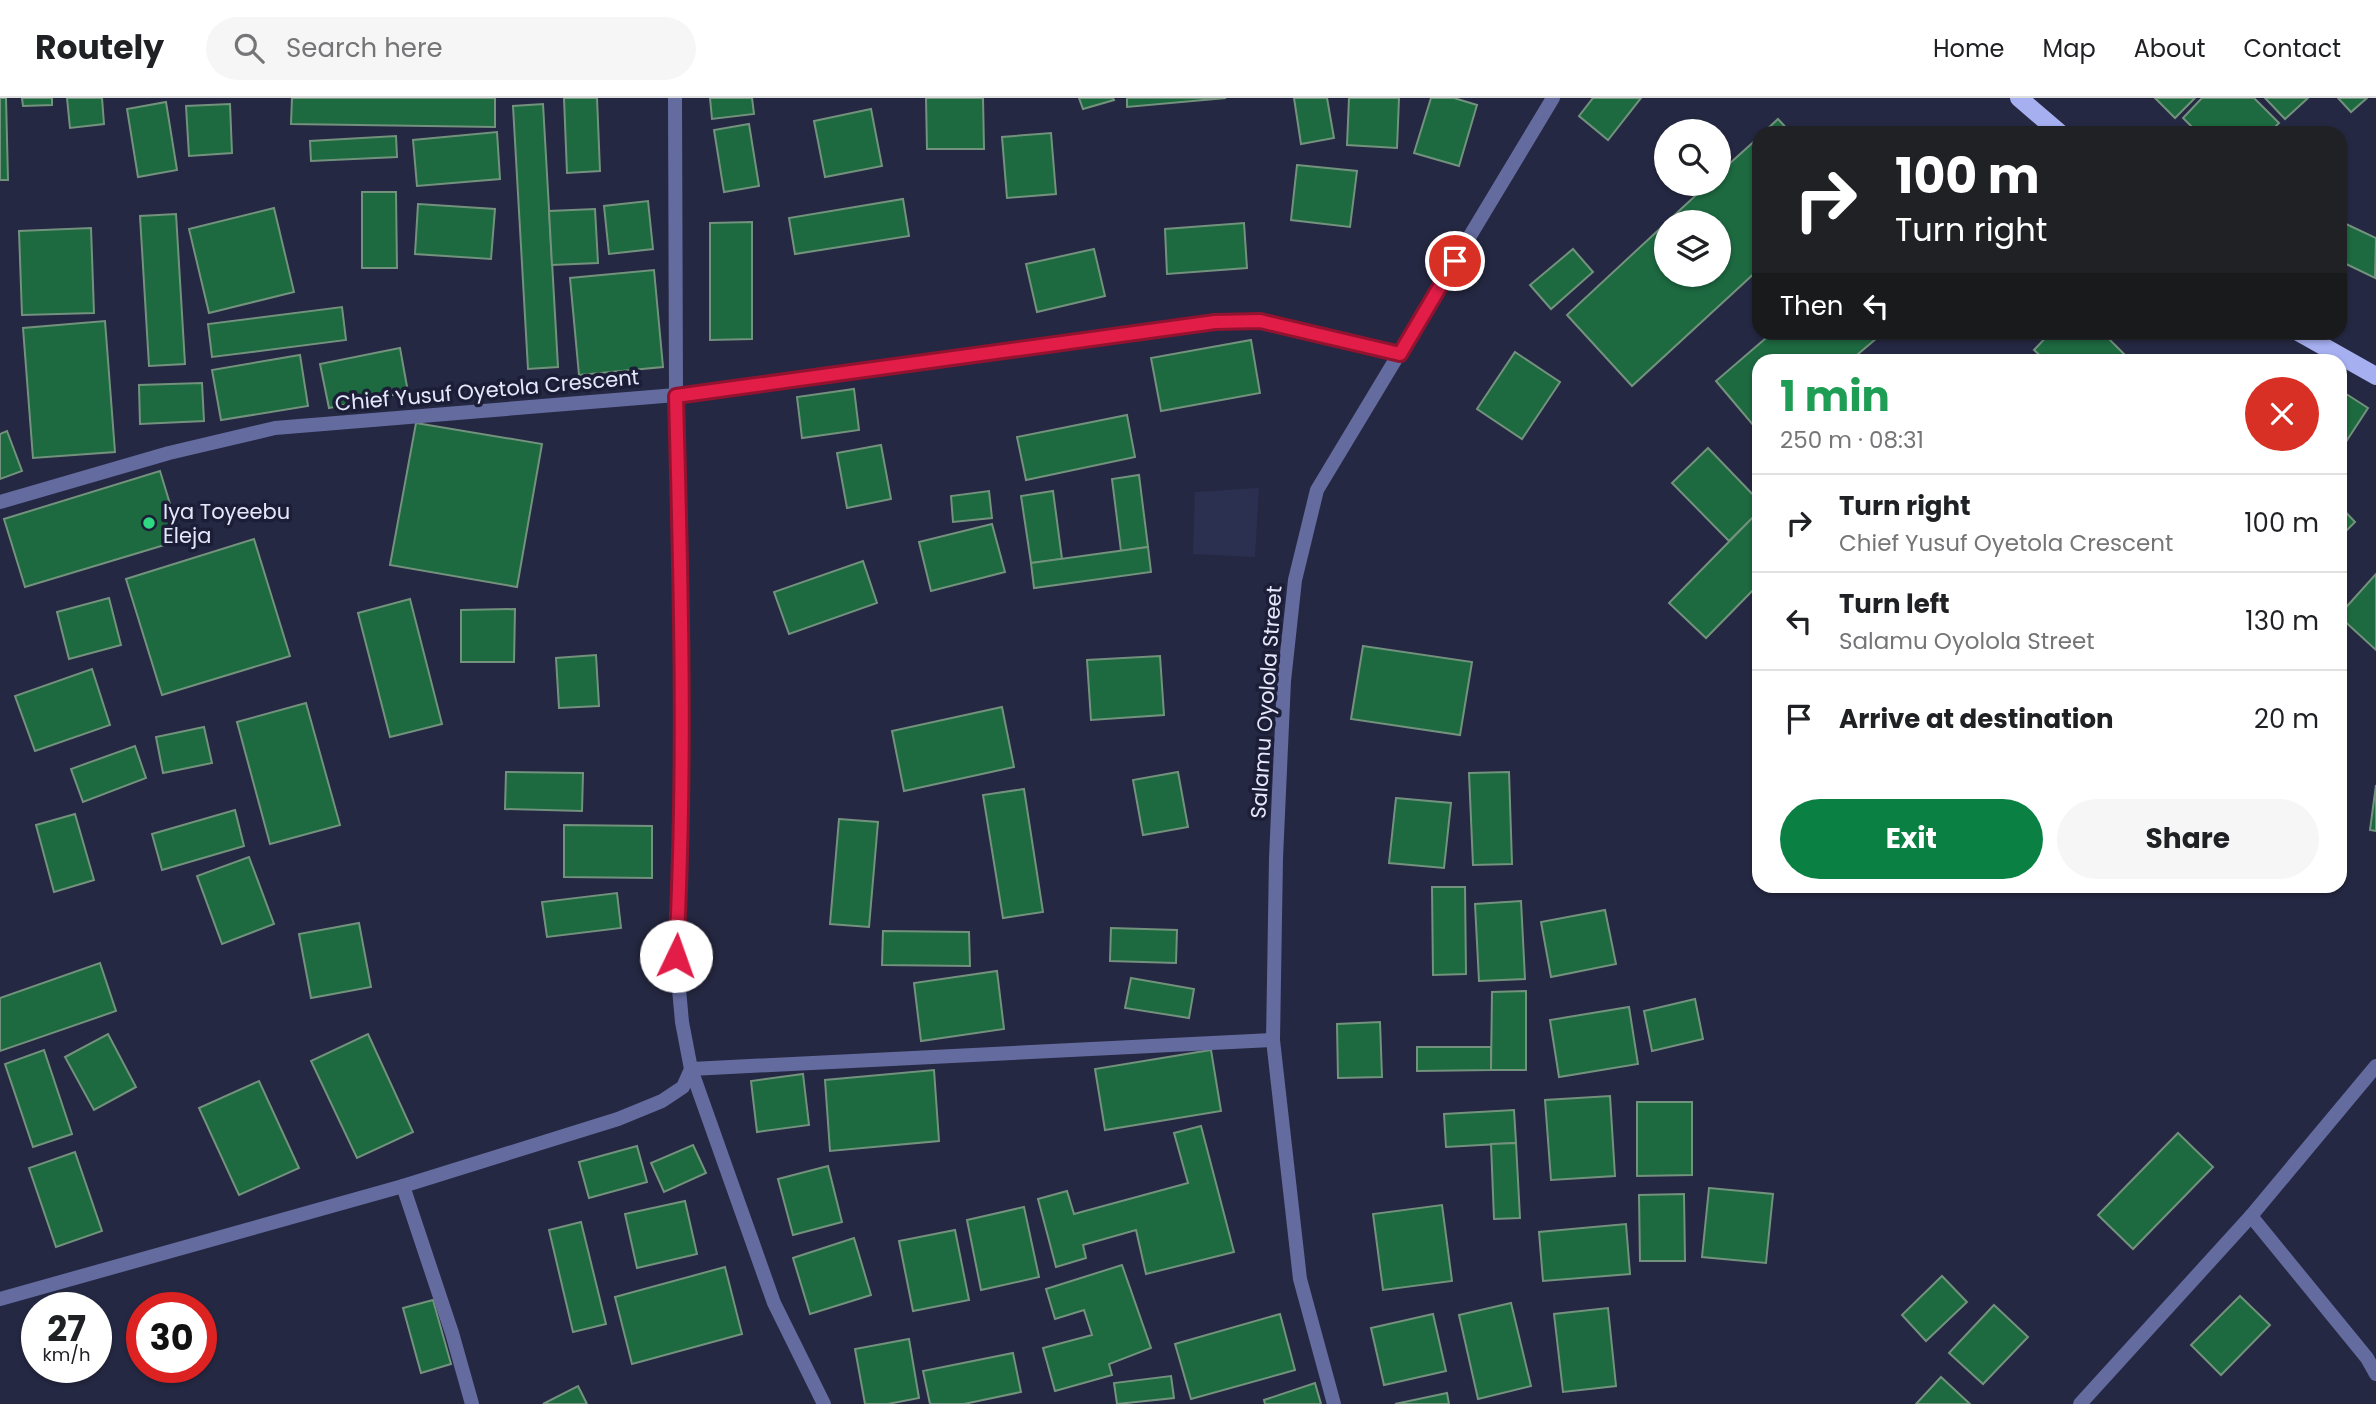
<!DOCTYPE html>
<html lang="en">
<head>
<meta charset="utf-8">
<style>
  :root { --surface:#fff; --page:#f6f6f6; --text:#202124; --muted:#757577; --line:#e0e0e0; --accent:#0b8043 }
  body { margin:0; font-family:Poppins,sans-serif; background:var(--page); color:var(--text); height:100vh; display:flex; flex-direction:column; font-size:26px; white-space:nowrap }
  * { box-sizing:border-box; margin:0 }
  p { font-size:23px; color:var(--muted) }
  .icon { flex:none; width:38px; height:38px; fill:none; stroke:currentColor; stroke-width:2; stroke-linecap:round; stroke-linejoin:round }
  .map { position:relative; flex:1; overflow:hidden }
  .drawer { position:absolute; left:1752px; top:256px; width:595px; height:539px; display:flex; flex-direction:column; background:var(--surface); border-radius:21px; box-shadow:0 2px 5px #0004 }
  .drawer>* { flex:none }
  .banner { position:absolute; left:1752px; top:28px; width:595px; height:214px; border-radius:21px; box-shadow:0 2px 5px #0004; background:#202124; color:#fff; overflow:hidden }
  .buttons { position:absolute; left:1654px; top:21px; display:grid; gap:14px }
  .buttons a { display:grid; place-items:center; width:77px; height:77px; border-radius:50%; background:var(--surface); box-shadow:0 2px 5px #0004; font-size:35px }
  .speed { position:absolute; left:21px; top:1194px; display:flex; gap:14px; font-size:35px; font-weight:700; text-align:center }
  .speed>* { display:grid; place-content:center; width:91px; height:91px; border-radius:50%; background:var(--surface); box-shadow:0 2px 5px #0004; line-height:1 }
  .speed small { font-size:18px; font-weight:400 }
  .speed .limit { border:10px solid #d22; background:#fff; color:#111 }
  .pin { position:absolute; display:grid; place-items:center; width:60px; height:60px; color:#fff; margin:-30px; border:4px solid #fff; border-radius:50%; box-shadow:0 2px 7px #0007 }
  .me { position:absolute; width:77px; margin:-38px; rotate:3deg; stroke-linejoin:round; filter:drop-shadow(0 0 5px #0008) }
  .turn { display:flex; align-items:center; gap:24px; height:147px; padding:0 28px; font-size:32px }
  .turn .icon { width:91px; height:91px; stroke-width:2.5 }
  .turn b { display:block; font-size:49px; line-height:60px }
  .then { display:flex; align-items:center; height:66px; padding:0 28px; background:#0003; gap:14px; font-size:26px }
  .round { display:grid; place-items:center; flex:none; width:74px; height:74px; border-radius:37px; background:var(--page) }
  .summary { display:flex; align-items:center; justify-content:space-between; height:119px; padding:0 28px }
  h1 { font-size:42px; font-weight:700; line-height:52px; color:#1e9e55 }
  .primary-button { display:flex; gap:14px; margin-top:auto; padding:14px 28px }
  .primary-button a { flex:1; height:80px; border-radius:42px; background:var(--accent); color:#fff; font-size:28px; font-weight:700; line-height:80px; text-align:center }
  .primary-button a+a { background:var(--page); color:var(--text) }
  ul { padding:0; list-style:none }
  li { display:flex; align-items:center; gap:21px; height:98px; padding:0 28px; border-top:2px solid var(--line) }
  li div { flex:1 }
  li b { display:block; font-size:26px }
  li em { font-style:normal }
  header { display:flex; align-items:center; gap:42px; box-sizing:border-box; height:98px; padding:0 35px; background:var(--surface); border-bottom:2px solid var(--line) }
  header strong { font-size:33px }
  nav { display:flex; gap:38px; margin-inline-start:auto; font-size:24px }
  .search { width:490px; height:63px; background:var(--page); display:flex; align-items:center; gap:18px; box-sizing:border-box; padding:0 24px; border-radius:38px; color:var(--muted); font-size:26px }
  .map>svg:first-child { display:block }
  .built { fill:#2c3050 }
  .building { fill:#1d6940; stroke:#73927d; stroke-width:2 }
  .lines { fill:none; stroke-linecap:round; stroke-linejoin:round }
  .street { stroke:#646b9f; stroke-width:14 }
  .primary { stroke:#a6aff0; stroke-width:18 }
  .route-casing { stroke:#92132f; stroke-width:18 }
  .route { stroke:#e11d48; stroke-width:12 }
  .poi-dot { fill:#2ed883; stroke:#1c1e37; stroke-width:2.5 }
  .labels { text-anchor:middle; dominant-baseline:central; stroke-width:7; stroke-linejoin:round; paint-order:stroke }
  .street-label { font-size:21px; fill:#e5e8fa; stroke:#1c1e37 }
  .poi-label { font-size:21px; fill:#e5e8fa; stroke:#1c1e37; text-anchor:start }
</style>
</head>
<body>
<header>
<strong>Routely</strong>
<div class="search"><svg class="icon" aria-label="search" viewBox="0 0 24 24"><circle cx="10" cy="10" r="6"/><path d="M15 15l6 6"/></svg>Search here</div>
<nav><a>Home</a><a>Map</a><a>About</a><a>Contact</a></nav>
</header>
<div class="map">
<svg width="2376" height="1306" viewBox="0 0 2376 1306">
  <rect width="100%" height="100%" fill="#252842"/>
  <path class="built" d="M 1259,390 L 1255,459 L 1193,456 L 1195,394 Z"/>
  <g class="building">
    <path d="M 0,0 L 6,0 L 8,82 L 0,82 Z"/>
    <path d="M 22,0 L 52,0 L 52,7 L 23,8 Z"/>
    <path d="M 67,0 L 102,0 L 104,26 L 70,30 Z"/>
    <path d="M 292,0 L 495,0 L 495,29 L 291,26 Z"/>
    <path d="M 564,0 L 597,0 L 600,73 L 567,75 Z"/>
    <path d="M 710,0 L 752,0 L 754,16 L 712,21 Z"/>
    <path d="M 926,0 L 983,0 L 984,51 L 927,51 Z"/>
    <path d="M 1079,0 L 1113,0 L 1114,2 L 1083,11 Z"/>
    <path d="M 1127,0 L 1226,0 L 1127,9 Z"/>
    <path d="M 1294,0 L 1327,0 L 1334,40 L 1301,46 Z"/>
    <path d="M 1349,0 L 1399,0 L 1397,50 L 1347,47 Z"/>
    <path d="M 1431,0 L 1454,0 L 1477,7 L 1459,68 L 1414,55 Z"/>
    <path d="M 1593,0 L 1641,0 L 1608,42 L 1579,18 Z"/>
    <path d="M 2155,0 L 2195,0 L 2175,20 Z"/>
    <path d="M 2202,0 L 2254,0 L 2279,25 L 2269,35 L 2198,35 L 2183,20 Z"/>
    <path d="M 2265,0 L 2308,0 L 2285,21 Z"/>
    <path d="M 2338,0 L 2367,0 L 2351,14 Z"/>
    <path d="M 166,4 L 177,72 L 138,79 L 127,11 Z"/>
    <path d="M 230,6 L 232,55 L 189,58 L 186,8 Z"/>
    <path d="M 543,6 L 558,269 L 528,271 L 513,8 Z"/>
    <path d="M 871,11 L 882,68 L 825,79 L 814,23 Z"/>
    <path d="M 1778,21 L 1791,35 L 1763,35 Z"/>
    <path d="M 749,26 L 759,88 L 724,94 L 714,32 Z"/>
    <path d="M 497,34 L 500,81 L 417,88 L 413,42 Z"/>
    <path d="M 1051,35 L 1056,96 L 1007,100 L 1002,39 Z"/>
    <path d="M 396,38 L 397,59 L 311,63 L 310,43 Z"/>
    <path d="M 1759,39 L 1759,171 L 1632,288 L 1567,217 L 1666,125 L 1666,177 L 1718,177 L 1718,124 L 1667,124 L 1708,86 L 1718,86 L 1718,76 Z"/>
    <path d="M 1297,67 L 1357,73 L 1350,129 L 1291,122 Z"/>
    <path d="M 362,94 L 396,94 L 397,170 L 362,170 Z"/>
    <path d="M 903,101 L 909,138 L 795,156 L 789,120 Z"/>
    <path d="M 648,103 L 653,151 L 609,156 L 604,108 Z"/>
    <path d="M 418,106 L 495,111 L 491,161 L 415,156 Z"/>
    <path d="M 274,110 L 294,194 L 209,215 L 189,131 Z"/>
    <path d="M 595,111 L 598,165 L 552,167 L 549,113 Z"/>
    <path d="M 176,116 L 185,266 L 149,268 L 140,118 Z"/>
    <path d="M 752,124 L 752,241 L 710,242 L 710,125 Z"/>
    <path d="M 1244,125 L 1247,170 L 1167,176 L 1165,131 Z"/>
    <path d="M 2346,126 L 2376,140 L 2375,180 L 2340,163 L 2340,138 Z"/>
    <path d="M 91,130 L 94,215 L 22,217 L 19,133 Z"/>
    <path d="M 1094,151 L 1105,198 L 1037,214 L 1026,166 Z"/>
    <path d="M 1573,151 L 1593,174 L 1551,211 L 1530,187 Z"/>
    <path d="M 654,172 L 663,269 L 579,277 L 570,180 Z"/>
    <path d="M 342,209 L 346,242 L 212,259 L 208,226 Z"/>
    <path d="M 105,223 L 115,354 L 33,360 L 23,230 Z"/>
    <path d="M 1773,234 L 1884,234 L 1851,262 L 1759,262 L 1759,334 L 1716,283 Z"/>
    <path d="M 2051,234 L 2102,234 L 2130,262 L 2045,262 L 2034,252 Z"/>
    <path d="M 1251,242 L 1260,295 L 1161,313 L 1151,260 Z"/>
    <path d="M 400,250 L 408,294 L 329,310 L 320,266 Z"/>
    <path d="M 1515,254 L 1560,284 L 1522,341 L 1477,311 Z"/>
    <path d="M 300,257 L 308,308 L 221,322 L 212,272 Z"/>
    <path d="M 202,285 L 204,323 L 140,326 L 139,287 Z"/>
    <path d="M 854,291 L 859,332 L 802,340 L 797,299 Z"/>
    <path d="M 2340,292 L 2368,310 L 2340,353 Z"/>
    <path d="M 1127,317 L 1135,359 L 1026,382 L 1017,339 Z"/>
    <path d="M 416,325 L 542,346 L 517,489 L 390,467 Z"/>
    <path d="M 7,333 L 22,373 L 0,381 L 0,336 Z"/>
    <path d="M 881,347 L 891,401 L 847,410 L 837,355 Z"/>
    <path d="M 1708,350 L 1759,403 L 1759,414 L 1729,443 L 1672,385 Z"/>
    <path d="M 160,373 L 181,442 L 25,489 L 4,421 Z"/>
    <path d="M 1139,377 L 1148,449 L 1121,453 L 1112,381 Z"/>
    <path d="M 989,393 L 992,420 L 953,424 L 951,398 Z"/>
    <path d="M 1053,393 L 1062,461 L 1031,465 L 1021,398 Z"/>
    <path d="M 2340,408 L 2355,424 L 2340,439 Z"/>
    <path d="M 1759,413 L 1759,486 L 1706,540 L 1669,505 Z"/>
    <path d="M 992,426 L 1005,474 L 931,493 L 919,444 Z"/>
    <path d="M 254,441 L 290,558 L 162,597 L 126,481 Z"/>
    <path d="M 1148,449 L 1151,474 L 1034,490 L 1031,465 Z"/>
    <path d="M 863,463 L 877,505 L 789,536 L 774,494 Z"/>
    <path d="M 2376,476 L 2376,552 L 2340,519 L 2340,516 Z"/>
    <path d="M 109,500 L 121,547 L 69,561 L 57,514 Z"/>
    <path d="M 410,501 L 442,626 L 390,639 L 358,515 Z"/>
    <path d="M 515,511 L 514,564 L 461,564 L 461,512 Z"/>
    <path d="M 1363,548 L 1472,564 L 1460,637 L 1351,621 Z"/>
    <path d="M 596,557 L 599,608 L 559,610 L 556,560 Z"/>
    <path d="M 1160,558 L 1164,617 L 1091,622 L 1087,562 Z"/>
    <path d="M 92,571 L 110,627 L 35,653 L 15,598 Z"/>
    <path d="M 306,605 L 340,727 L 270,746 L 237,624 Z"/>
    <path d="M 1002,609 L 1014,669 L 904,693 L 892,633 Z"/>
    <path d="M 204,629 L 212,665 L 163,675 L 156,639 Z"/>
    <path d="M 135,648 L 146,680 L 83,704 L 71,671 Z"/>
    <path d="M 506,674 L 583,675 L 582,713 L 505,711 Z"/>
    <path d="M 1178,674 L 1188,729 L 1143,737 L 1133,682 Z"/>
    <path d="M 1509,674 L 1512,766 L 1473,767 L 1469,675 Z"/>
    <path d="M 2376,687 L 2376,733 L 2370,732 Z"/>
    <path d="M 1024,691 L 1043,814 L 1003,820 L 983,697 Z"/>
    <path d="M 1396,700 L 1451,705 L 1444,770 L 1389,765 Z"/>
    <path d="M 235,712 L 244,748 L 162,772 L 152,736 Z"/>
    <path d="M 75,716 L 94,782 L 54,794 L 36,727 Z"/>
    <path d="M 839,721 L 878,724 L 869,829 L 830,826 Z"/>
    <path d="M 564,727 L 652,728 L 652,780 L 564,779 Z"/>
    <path d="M 249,759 L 274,826 L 222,846 L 197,778 Z"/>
    <path d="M 1432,789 L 1465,789 L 1466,876 L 1433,877 Z"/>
    <path d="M 617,795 L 621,830 L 547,839 L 542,804 Z"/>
    <path d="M 1521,803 L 1525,881 L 1479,883 L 1475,806 Z"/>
    <path d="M 1605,812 L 1616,866 L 1551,879 L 1541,824 Z"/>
    <path d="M 359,825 L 371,889 L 311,900 L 299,836 Z"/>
    <path d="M 1111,830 L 1177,832 L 1176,865 L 1110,863 Z"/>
    <path d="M 883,833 L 969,834 L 970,868 L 882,867 Z"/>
    <path d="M 100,865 L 116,913 L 0,953 L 0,900 Z"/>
    <path d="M 997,873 L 1004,931 L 921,943 L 914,885 Z"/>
    <path d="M 1131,880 L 1194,891 L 1189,920 L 1125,910 Z"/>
    <path d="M 1526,893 L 1526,972 L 1491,972 L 1492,894 Z"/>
    <path d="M 1695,901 L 1703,941 L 1652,953 L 1644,913 Z"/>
    <path d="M 1629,909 L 1638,966 L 1559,979 L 1550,922 Z"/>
    <path d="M 1380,924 L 1382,979 L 1338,980 L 1337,926 Z"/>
    <path d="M 108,936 L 136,989 L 94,1012 L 65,959 Z"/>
    <path d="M 368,936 L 413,1034 L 357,1060 L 311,963 Z"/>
    <path d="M 1417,949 L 1491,949 L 1491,972 L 1417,973 Z"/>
    <path d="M 44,952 L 72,1036 L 33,1049 L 5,966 Z"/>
    <path d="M 1211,952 L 1221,1013 L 1105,1032 L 1095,971 Z"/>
    <path d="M 934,972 L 939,1043 L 830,1053 L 825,982 Z"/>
    <path d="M 803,976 L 809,1027 L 757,1034 L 751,983 Z"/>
    <path d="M 259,983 L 299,1070 L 239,1097 L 199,1010 Z"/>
    <path d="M 1610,998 L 1615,1078 L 1551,1082 L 1545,1002 Z"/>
    <path d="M 1637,1004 L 1692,1004 L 1692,1077 L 1637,1078 Z"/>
    <path d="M 1514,1012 L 1516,1045 L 1446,1049 L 1444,1016 Z"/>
    <path d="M 1201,1028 L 1234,1154 L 1146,1176 L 1136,1132 L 1083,1147 L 1086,1160 L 1056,1169 L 1038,1101 L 1067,1093 L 1074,1116 L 1188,1085 L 1174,1035 Z"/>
    <path d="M 2178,1035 L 2213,1069 L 2133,1151 L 2098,1117 Z"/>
    <path d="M 1516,1045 L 1520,1120 L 1494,1121 L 1491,1046 Z"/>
    <path d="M 693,1047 L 706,1075 L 664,1094 L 651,1065 Z"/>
    <path d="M 637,1048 L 647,1084 L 589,1100 L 579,1064 Z"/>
    <path d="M 75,1054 L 102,1133 L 56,1149 L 29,1070 Z"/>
    <path d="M 828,1068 L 842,1124 L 793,1137 L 778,1081 Z"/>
    <path d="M 1709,1090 L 1773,1096 L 1766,1165 L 1702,1159 Z"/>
    <path d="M 1684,1096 L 1685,1163 L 1640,1163 L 1639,1097 Z"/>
    <path d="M 685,1103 L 697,1156 L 637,1170 L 625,1116 Z"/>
    <path d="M 1442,1107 L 1452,1183 L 1383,1192 L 1373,1116 Z"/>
    <path d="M 1024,1109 L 1039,1179 L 981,1192 L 967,1122 Z"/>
    <path d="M 581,1124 L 606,1226 L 573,1234 L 549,1132 Z"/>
    <path d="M 1626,1126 L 1630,1176 L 1543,1183 L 1539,1134 Z"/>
    <path d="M 955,1132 L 969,1202 L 913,1213 L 899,1143 Z"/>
    <path d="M 854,1140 L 871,1197 L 810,1216 L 793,1160 Z"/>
    <path d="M 1122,1167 L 1151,1250 L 1109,1266 L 1112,1277 L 1055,1293 L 1043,1250 L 1092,1237 L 1084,1212 L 1055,1221 L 1046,1191 Z"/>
    <path d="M 725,1169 L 742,1236 L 632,1266 L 615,1199 Z"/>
    <path d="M 1942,1178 L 1967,1204 L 1926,1243 L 1902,1217 Z"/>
    <path d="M 2240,1198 L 2270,1227 L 2221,1277 L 2191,1247 Z"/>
    <path d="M 433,1202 L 451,1266 L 421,1275 L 403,1210 Z"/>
    <path d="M 1511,1205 L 1531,1288 L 1478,1301 L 1459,1217 Z"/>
    <path d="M 1994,1207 L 2028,1239 L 1983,1286 L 1949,1255 Z"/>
    <path d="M 1608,1210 L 1616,1288 L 1563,1294 L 1554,1216 Z"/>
    <path d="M 1280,1216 L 1295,1272 L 1191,1301 L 1175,1246 Z"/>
    <path d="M 1433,1216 L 1446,1273 L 1384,1287 L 1371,1230 Z"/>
    <path d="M 909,1241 L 919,1300 L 888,1306 L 865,1306 L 855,1251 Z"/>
    <path d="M 1013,1255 L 1021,1294 L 964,1306 L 930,1306 L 923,1273 Z"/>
    <path d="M 1171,1278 L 1174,1300 L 1117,1306 L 1114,1285 Z"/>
    <path d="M 1941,1279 L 1970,1306 L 1916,1306 Z"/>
    <path d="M 1315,1285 L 1321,1306 L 1265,1306 L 1264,1302 Z"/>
    <path d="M 578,1288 L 587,1306 L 543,1306 Z"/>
    <path d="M 1447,1295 L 1449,1306 L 1395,1306 Z"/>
  </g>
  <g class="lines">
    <g class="street">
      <path d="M 675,0 L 676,297 L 682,522 L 679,802 L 676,858 L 682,924 L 691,971 L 774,1205 L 824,1306"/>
      <path d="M 0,404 L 169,355 L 275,330 L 676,297 L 1215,224 L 1260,223 L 1400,255"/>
      <path d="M 691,971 L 1273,942"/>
      <path d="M 403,1088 L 452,1235 L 472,1306"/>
      <path d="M 2251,1118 L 2367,1260 L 2376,1276"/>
      <path d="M 0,1201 L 403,1088 L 618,1021 L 662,1003 L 683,989 L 691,971"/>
      <path d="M 1334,1306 L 1300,1181 L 1273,942 L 1276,760 L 1284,583 L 1295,482 L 1317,392 L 1553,0"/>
      <path d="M 2080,1306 L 2251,1118 L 2376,968"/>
    </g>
    <g class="primary">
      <path d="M 2019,0 L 2060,35"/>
      <path d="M 2298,234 L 2376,278"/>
    </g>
  </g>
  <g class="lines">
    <g class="route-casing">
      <path id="route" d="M 676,858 C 686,672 681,484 676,298 L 1215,224 L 1260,223 L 1400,256 L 1455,163"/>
    </g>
    <use href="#route" class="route"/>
  </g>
  <circle class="poi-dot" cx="149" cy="425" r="7"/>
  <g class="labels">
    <g class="street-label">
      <text transform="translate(487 292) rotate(-5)">Chief Yusuf Oyetola Crescent</text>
      <text transform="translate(1266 604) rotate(-86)">Salamu Oyolola Street</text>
    </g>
    <g class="poi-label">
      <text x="163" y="413">Iya Toyeebu<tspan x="163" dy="24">Eleja</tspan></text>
    </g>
  </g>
</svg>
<div class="buttons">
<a><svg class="icon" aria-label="search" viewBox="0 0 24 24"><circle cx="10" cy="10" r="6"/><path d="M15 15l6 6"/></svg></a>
<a><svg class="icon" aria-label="layers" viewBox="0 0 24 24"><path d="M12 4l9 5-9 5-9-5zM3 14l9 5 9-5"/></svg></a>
</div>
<div class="speed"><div>27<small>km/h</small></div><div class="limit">30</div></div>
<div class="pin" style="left:1455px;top:163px;background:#d93025"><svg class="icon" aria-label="arrive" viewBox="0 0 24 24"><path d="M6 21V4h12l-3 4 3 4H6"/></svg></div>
<svg class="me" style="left:676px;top:858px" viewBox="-20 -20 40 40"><circle r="19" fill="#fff"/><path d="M0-13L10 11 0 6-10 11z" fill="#e11d48"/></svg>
<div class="banner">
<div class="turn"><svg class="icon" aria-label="right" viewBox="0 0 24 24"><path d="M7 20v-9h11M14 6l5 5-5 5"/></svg><div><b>100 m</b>Turn right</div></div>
<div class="then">Then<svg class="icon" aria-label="left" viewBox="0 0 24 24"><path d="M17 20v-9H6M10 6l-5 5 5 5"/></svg></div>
</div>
<section class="drawer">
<div class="summary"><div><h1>1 min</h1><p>250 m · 08:31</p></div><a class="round" style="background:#d93025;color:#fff"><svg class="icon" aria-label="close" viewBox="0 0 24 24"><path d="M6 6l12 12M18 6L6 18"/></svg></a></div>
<ul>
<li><svg class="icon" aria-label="right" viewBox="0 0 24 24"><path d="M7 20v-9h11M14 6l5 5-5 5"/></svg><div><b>Turn right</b><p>Chief Yusuf Oyetola Crescent</p></div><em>100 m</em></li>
<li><svg class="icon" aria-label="left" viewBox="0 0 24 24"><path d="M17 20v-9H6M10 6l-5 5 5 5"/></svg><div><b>Turn left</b><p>Salamu Oyolola Street</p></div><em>130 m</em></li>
<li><svg class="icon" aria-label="arrive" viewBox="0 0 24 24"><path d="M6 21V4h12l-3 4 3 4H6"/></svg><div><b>Arrive at destination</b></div><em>20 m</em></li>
</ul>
<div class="primary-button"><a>Exit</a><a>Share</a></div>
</section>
</div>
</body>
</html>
